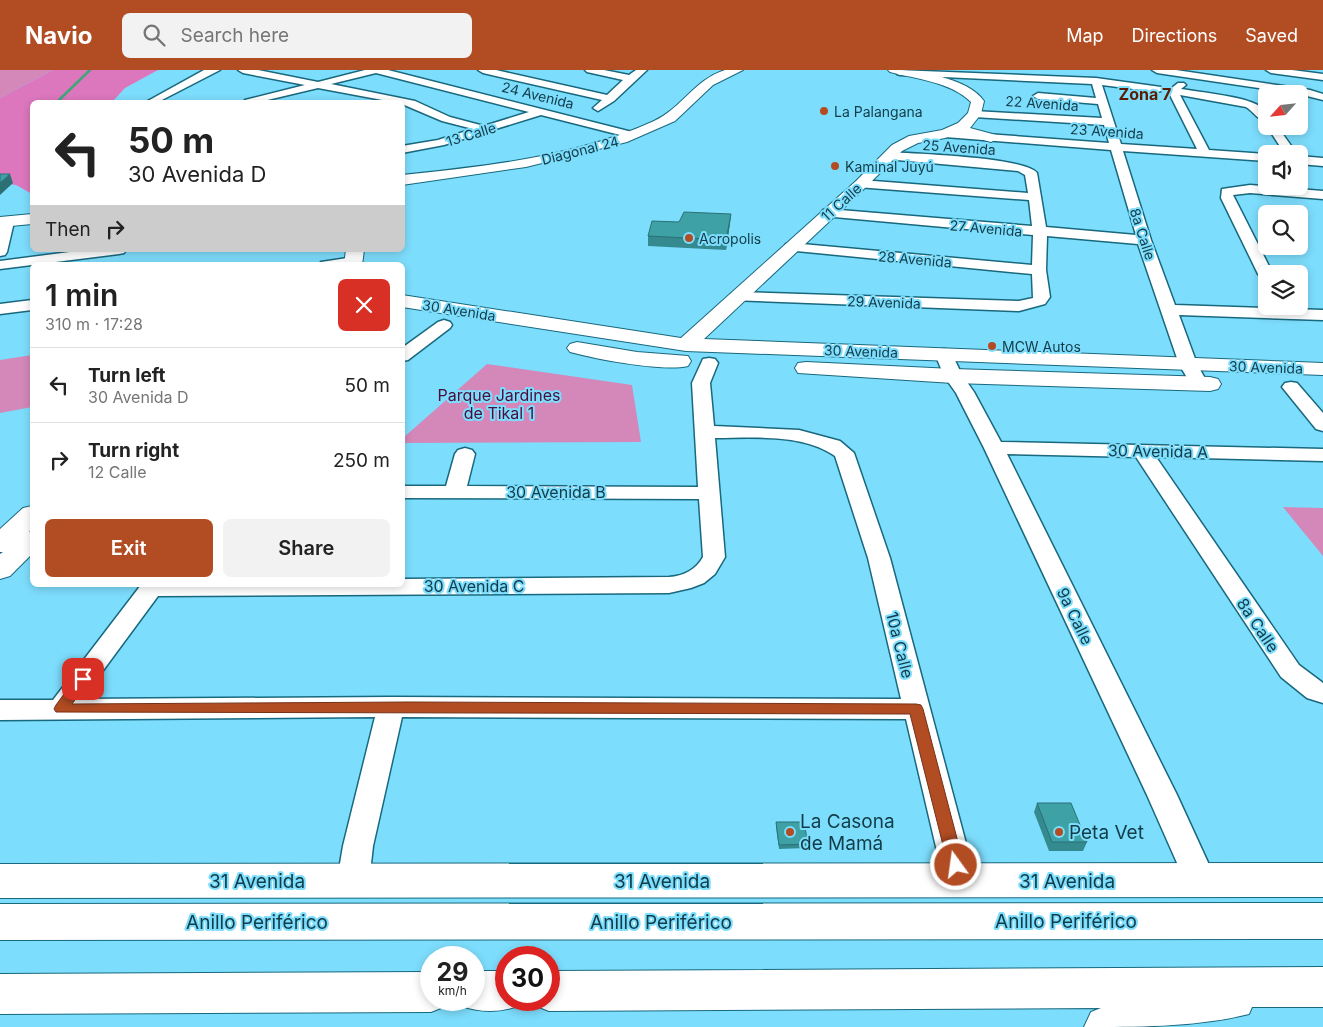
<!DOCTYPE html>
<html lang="en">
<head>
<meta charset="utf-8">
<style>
  :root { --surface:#fff; --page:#f2f2f2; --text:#222; --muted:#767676; --line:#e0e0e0; --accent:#b24c23 }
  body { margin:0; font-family:Inter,sans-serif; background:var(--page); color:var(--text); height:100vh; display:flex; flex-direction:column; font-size:19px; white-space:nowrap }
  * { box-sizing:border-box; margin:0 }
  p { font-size:16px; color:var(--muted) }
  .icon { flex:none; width:28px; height:28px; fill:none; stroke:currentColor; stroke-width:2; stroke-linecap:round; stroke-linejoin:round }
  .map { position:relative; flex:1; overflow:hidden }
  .side { position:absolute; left:30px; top:192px; width:375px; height:325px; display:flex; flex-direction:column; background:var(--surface); border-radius:8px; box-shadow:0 2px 8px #0003 }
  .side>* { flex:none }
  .hud { position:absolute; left:30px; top:30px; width:375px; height:152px; border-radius:8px; box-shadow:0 2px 8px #0003; background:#fff; color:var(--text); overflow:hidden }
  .needle { width:32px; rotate:243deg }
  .controls { position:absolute; left:1258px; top:15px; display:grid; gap:10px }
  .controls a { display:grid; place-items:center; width:50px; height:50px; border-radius:8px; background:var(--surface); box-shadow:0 2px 8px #0003; font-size:25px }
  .speed { position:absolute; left:420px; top:876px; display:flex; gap:10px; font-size:25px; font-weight:700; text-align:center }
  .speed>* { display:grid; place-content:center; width:65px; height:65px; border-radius:50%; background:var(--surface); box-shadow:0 2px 8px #0003; line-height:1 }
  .speed small { font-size:12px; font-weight:400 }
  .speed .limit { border:8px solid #d22; background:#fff; color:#111 }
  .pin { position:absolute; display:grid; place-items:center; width:42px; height:42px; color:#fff; margin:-21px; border-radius:10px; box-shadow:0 2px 8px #0006 }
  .me { position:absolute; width:55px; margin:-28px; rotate:346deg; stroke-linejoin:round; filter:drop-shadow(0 0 4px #0008) }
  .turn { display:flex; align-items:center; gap:18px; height:105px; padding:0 15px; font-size:22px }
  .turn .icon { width:65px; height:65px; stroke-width:2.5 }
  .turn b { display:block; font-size:35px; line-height:42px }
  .then { display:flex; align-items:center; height:48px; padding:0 15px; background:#0003; gap:10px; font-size:19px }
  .round { display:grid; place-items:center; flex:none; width:52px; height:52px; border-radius:8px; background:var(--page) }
  .summary { display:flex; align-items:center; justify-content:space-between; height:85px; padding:0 15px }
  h1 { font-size:30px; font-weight:600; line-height:38px }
  .button { display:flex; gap:10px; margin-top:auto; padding:10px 15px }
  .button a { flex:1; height:58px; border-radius:8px; background:var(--accent); color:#fff; font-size:20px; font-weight:600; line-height:58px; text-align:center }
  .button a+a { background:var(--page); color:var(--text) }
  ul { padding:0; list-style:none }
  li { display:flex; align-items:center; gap:15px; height:75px; padding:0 15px; border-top:1px solid var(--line) }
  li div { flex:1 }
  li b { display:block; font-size:19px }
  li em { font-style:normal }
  header { display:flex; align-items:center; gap:30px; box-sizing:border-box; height:70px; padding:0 25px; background:var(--accent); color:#fff }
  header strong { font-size:24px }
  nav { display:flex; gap:28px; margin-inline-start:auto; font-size:18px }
  .search { width:350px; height:45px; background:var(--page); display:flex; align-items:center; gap:12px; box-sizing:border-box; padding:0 18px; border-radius:8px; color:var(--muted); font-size:19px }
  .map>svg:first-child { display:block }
  .green { fill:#d388b9 }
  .forest { fill:#dd77bd }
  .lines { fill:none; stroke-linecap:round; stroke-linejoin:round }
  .stream { stroke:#3ca677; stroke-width:2.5 }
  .street-casing { stroke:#18687e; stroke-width:3 }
  .secondary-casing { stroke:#18687e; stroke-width:2 }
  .highway-casing { stroke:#18687e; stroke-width:2 }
  .street { fill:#fff; fill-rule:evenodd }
  .secondary { fill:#fff; fill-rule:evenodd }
  .highway { fill:#fff; fill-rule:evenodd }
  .wall { fill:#348a8f }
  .shaded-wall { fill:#2b7174 }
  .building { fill:#3da1a6; stroke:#2b7174 }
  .route { fill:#b24c23; stroke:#743117 }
  .poi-dot { fill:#b24c23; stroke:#7dddfc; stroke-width:2 }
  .labels { text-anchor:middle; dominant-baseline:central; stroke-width:4; stroke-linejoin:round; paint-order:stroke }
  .far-street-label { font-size:14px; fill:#123c48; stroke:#7dddfc }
  .far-poi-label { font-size:14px; fill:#123c48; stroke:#7dddfc; text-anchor:start }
  .far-quarter-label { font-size:16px; font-weight:bold; fill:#5a1b00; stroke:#7dddfc }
  .park-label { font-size:16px; fill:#4c0c3c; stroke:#7dddfc }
  .street-label { font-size:16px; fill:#123c48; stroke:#7dddfc }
  .near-poi-label { font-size:19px; fill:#123c48; stroke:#7dddfc; text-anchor:start }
  .near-street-label { font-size:19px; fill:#123c48; stroke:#7dddfc }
</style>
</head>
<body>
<header>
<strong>Navio</strong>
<div class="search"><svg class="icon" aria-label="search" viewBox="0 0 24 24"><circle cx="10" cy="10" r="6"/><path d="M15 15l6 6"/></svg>Search here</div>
<nav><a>Map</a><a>Directions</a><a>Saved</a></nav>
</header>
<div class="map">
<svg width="1323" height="957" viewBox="0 0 1323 957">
  <rect width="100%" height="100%" fill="#7dddfc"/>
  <g class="green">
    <path d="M 0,0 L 53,0 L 0,28 Z"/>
    <path d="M 32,285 L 32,337 L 0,343 L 0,290 Z"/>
    <path d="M 487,294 L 632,315 L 641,372 L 403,373 L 403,368 Z"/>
    <path d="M 1283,437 L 1323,438 L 1323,486 Z"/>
  </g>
  <path class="forest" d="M 53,0 L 158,0 L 125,18 L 112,32 L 32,32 L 32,124 L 16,115 L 0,113 L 0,28 Z"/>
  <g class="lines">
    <path class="stream" d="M 57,32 L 90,0"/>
    <g class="street-casing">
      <g id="street">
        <path d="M 204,0 L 220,0 L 158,32 L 146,32 Z"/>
        <path d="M 238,0 L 258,0 L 318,12 L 365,0 L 388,0 L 636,63 L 638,65 L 632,68 L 541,45 L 444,75 L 402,83 L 402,76 L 438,70 L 473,59 L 442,51 L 402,34 L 402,32 L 393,32 L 318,18 L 259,32 L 244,32 L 245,30 L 305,15 L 243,3 ZM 376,3 L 529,42 L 484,56 L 450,47 L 415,31 L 331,14 Z"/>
        <path d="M 478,0 L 496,0 L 607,25 L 623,10 L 587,2 L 585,0 L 604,0 L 629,5 L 636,0 L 647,0 L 614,31 L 598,41 L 593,38 L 602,30 L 483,3 Z"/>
        <path d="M 897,0 L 1096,8 L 1161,17 L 1161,21 L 1157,22 L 1102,15 L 1121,74 L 1197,79 L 1168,21 L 1178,13 L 1184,13 L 1186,15 L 1181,19 C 1199,22 1251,27 1262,38 C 1267,42 1266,46 1266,52 C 1259,51 1253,41 1246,37 L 1180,25 L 1209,80 L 1266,84 L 1266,91 L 1123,81 L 1151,170 L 1175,235 L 1323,240 L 1323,250 L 1179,245 L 1197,294 L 1208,314 L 1205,318 L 1199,319 L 1193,318 L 1179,294 L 1138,174 L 1047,166 L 1046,200 L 1050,227 L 1045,234 L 1019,241 L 731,230 L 729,227 L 731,224 L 737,222 L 1019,231 L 1033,228 L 1032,204 L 786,180 L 784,177 L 786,174 L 791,173 L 1032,195 L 1033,165 L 823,146 L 821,143 L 823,140 L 828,139 L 1032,156 L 1029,130 L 857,117 L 855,114 L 857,111 L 861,110 L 1028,123 L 1025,105 L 1018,101 L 886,89 L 884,86 L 890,82 C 916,84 1024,87 1037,103 L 1046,157 L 1136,165 L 1111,80 L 945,67 L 939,64 L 945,61 L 1109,73 L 1104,55 L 974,47 L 969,44 L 974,41 L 1102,48 L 1098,34 L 1038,29 L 1033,26 L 1038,23 L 1096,28 L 1092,14 L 900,5 L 897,4 Z"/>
        <path d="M 1152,0 L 1176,0 L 1310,20 L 1323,24 L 1323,30 L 1299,24 L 1157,3 Z"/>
        <path d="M 1266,0 L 1292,0 L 1323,4 L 1323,10 L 1271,3 Z"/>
        <path d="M 1266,55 L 1277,56 L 1297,84 L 1285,84 Z"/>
        <path d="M 1299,86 L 1323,88 L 1323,96 L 1299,94 Z"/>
        <path d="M 1250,115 L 1323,121 L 1323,129 L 1250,123 L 1233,125 L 1273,204 L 1266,204 L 1266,209 L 1261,207 L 1258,204 L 1221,128 L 1222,119 Z"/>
        <path d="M 7,148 L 14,152 L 7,182 L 5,185 L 0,186 L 0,153 L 2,149 Z"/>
        <path d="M 85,180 L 126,180 L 124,183 L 119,184 L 0,199 L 0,191 Z"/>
        <path d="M 354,187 L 359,188 L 361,191 L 359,194 L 319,195 L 321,192 Z"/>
        <path d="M 32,230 L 32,240 L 0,244 L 0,234 Z"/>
        <path d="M 444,250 L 450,252 L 452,255 L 450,258 L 408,290 L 402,291 L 402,278 L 438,252 Z"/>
        <path d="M 944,279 L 950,280 L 962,305 L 974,322 L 1001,372 L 1323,379 L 1323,391 L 1156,387 L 1299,595 L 1323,613 L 1323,633 L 1307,628 L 1281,607 L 1136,387 L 1007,384 L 1177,725 L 1216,810 L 1211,820 L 1200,824 L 1189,820 L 1147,725 L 984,378 L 956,323 L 944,306 L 935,284 L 938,280 Z"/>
        <path d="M 709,288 L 715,289 L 718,293 L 710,313 L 714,356 L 799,360 L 840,371 L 854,383 L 890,488 L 976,811 L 971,821 L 960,825 L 949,821 L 944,811 L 906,649 L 402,647 L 373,776 L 369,811 L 364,821 L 353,825 L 342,821 L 337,811 L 343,776 L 375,647 L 0,650 L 0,630 L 53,630 L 141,515 L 402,515 L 402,509 L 669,507 C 683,506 696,500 703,487 L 699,429 L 402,428 L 402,416 L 446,416 L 455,384 L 458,380 L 465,378 L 472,380 L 475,384 L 467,416 L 698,417 L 692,313 L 703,289 ZM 715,368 C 753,368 802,363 835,386 L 868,488 L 901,629 L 391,627 L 82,629 L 158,526 L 669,523 L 691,518 L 704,513 L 715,504 L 725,487 Z"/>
        <path d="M 1291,312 L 1297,313 L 1323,343 L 1323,361 L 1316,359 L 1282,317 L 1285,313 Z"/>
      </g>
    </g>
    <g class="secondary-casing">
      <g id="secondary">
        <path d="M 725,0 L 743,0 L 713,15 L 675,51 L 627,72 L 526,97 L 402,115 L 402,105 C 487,96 576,87 654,51 C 682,38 695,9 725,0 Z"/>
        <path d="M 888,0 C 916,0 967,7 984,31 L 981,44 L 970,58 L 996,65 L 998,68 L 991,72 L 958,63 L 945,68 L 918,73 L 902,81 L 866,117 L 704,269 L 1323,293 L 1323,305 L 686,281 L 402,237 L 402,225 L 681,268 L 856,111 L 892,75 L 909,66 L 942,60 L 958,53 L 968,43 L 971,32 C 951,12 916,9 890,2 Z"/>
        <path d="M 32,144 L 32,154 L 0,157 L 0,147 Z"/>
        <path d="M 346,180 L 364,180 L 362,195 L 344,195 Z"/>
        <path d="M 577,272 L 637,282 L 688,286 L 691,291 L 688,296 C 662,302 596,289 570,282 L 567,278 L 570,274 Z"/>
        <path d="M 806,292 L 953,299 L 1210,307 L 1218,309 L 1221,314 L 1218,319 L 1210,321 L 953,313 L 798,303 L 795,298 L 798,293 Z"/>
        <path d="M 32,436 L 32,458 L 29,462 L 32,461 L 32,484 L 10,506 L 0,509 L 0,484 L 3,482 L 0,482 L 0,459 L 23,438 Z"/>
        <path d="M 1323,793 L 1323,827 L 0,828 L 0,794 Z"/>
      </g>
    </g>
    <g class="highway-casing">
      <g id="highway">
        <path d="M 1323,833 L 1323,869 L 0,870 L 0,834 Z"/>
        <path d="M 1323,897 L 1323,937 L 1252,937 L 1249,944 C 1198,957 1139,957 1084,957 L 1091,942 L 1101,938 L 549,941 L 534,935 L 532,930 L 549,930 L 549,901 Z"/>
        <path d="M 474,901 L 506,901 L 506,930 L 523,930 L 521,935 C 500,943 480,943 459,935 L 457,930 L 474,930 Z"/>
        <path d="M 431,902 L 431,930 L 449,930 L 446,936 L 431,942 L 0,944 L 0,904 Z"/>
      </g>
    </g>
    <use href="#street" class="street"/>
    <use href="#secondary" class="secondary"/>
    <use href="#highway" class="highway"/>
  </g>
  <g class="wall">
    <path d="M 731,144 L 730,153 L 726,180 L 648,176 L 648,166 L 679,152 Z"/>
    <path d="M 1037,733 L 1087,772 L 1083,781 L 1049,781 L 1034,742 Z"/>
    <path d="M 776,752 L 808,774 L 807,778 L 779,779 L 776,757 Z"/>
  </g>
  <g class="shaded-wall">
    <path d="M 10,104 L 13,113 L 0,125 L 0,113 Z"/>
    <path d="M 731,144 L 730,153 L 726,180 L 726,170 Z"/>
  </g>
  <g class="building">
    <path d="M 0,104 L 10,104 L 0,113 Z"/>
    <path d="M 684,142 L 731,144 L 726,170 L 648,166 L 652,151 L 679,152 Z"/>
    <path d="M 1037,733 L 1071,733 L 1087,772 L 1052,772 Z"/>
    <path d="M 776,752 L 804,752 L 808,774 L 779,775 Z"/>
  </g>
  <path class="route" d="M 83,604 L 88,605 L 90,609 L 72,634 L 410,632 L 916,634 L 921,635 L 923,639 L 964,795 L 961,799 L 956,801 L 950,799 L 948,795 L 910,644 L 56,642 L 54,639 L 56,635 L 78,605 Z"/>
  <g class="poi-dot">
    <circle cx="824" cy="41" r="5"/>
    <circle cx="835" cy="96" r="5"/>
    <circle cx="689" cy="168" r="5"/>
    <circle cx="992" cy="276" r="5"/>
    <circle cx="790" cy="762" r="5"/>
    <circle cx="1059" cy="762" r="5"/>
  </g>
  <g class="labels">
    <g class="far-street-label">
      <text transform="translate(538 25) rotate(14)">24 Avenida</text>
      <text transform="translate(1042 33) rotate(4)">22 Avenida</text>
      <text transform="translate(1107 61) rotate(4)">23 Avenida</text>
      <text transform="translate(471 64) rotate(-17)">13 Calle</text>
      <text transform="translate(959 77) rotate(4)">25 Avenida</text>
      <text transform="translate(580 80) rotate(-14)">Diagonal 24</text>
      <text transform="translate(841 132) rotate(-42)">11 Calle</text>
      <text transform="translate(986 158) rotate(5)">27 Avenida</text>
      <text transform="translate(1143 164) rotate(72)">8a Calle</text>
      <text transform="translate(915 189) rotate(5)">28 Avenida</text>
      <text transform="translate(884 232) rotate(2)">29 Avenida</text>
      <text transform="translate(459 240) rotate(9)">30 Avenida</text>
      <text transform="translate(861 281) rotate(2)">30 Avenida</text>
      <text transform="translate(1266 297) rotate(2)">30 Avenida</text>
    </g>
    <g class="far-poi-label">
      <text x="834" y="41">La Palangana</text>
      <text x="845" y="96">Kaminal Juyú</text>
      <text x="699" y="168">Acropolis</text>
      <text x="1002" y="276">MCW Autos</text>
    </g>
    <g class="far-quarter-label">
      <text x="1145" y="24">Zona 7</text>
    </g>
    <g class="park-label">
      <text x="499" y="325">Parque Jardines<tspan x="499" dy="18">de Tikal 1</tspan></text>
    </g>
    <g class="street-label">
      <text transform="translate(1158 381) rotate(1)">30 Avenida A</text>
      <text x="556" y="422">30 Avenida B</text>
      <text x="474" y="516">30 Avenida C</text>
      <text transform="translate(1075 546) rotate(64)">9a Calle</text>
      <text transform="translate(1258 555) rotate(56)">8a Calle</text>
      <text transform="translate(900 575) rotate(76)">10a Calle</text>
    </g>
    <g class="near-poi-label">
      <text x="800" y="751">La Casona<tspan x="800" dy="22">de Mamá</tspan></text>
      <text x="1069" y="762">Peta Vet</text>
    </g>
    <g class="near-street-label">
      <text x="257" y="811">31 Avenida</text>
      <text x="662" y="811">31 Avenida</text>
      <text x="1067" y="811">31 Avenida</text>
      <text x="1066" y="851">Anillo Periférico</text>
      <text x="257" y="852">Anillo Periférico</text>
      <text x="661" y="852">Anillo Periférico</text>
    </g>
  </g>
</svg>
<div class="controls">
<a><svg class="needle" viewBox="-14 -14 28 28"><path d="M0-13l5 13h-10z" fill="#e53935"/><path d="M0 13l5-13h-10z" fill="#767676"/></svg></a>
<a><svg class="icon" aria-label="sound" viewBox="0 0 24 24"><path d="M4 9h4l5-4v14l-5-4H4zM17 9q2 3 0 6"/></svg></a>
<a><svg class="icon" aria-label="search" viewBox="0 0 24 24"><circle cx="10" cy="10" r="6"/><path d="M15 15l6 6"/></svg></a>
<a><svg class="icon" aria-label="layers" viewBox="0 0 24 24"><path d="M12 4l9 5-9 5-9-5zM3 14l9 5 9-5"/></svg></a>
</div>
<div class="speed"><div>29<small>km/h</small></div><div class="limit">30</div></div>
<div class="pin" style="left:83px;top:609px;background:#d93025"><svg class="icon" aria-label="arrive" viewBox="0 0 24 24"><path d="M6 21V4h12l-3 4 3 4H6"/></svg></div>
<svg class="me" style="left:956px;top:795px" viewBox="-20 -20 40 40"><circle r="17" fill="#b24c23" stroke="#fff" stroke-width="3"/><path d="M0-11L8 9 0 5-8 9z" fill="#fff"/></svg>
<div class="hud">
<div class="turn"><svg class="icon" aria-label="left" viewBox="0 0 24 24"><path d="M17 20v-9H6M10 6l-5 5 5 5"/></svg><div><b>50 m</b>30 Avenida D</div></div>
<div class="then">Then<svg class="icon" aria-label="right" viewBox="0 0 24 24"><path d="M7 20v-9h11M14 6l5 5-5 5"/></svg></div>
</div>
<section class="side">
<div class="summary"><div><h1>1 min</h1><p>310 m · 17:28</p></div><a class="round" style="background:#d93025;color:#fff"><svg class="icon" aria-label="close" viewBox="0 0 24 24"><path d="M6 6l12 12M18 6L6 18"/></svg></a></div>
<ul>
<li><svg class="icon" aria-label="left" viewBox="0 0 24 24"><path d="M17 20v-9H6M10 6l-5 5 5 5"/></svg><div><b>Turn left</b><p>30 Avenida D</p></div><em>50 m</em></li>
<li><svg class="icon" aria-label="right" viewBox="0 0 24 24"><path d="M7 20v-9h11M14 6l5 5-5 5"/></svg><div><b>Turn right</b><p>12 Calle</p></div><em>250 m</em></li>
</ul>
<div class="button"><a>Exit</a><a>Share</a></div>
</section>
</div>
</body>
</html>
